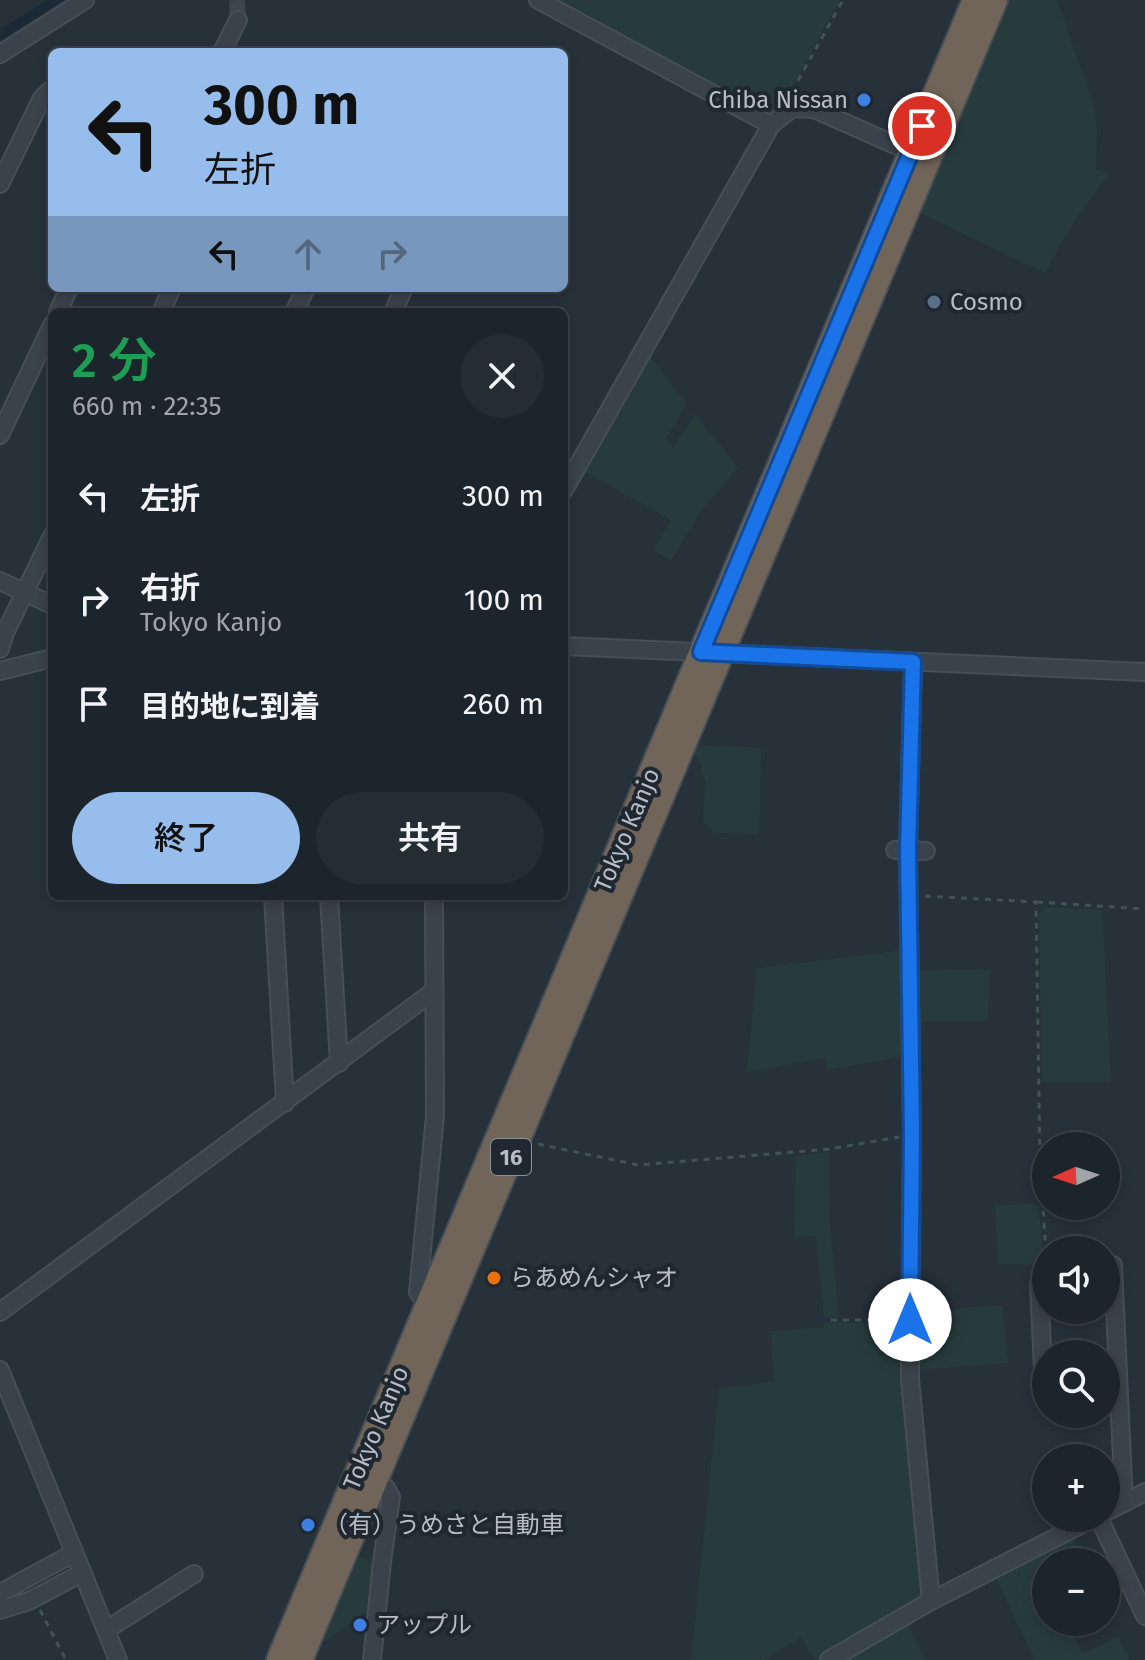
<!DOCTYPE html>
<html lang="ja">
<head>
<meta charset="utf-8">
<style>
  :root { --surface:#1d252c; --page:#252d34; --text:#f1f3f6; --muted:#a0a5a9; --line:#3b4248; --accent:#96bdeb }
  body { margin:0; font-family:"Fira Sans","Noto Sans JP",sans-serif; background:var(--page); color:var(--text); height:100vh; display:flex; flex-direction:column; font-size:30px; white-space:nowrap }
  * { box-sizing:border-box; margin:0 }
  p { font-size:26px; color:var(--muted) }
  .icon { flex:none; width:44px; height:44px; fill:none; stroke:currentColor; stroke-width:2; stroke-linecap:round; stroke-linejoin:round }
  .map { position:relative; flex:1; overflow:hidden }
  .drawer { position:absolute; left:48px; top:308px; width:520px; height:592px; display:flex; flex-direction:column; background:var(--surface); border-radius:12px; box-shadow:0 4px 12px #0003,0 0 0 2px var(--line) }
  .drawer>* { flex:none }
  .hud { position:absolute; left:48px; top:48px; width:520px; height:244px; border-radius:12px; box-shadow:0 4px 12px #0003,0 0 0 2px var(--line); background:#96bdeb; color:#111; overflow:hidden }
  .needle { width:52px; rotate:267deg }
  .controls { position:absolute; left:1032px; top:1132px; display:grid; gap:16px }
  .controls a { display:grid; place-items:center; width:88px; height:88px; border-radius:50%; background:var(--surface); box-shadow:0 4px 12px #0003,0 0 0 2px var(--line); font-size:40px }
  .pin { position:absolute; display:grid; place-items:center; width:68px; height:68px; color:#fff; margin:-34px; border:4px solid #fff; border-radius:50%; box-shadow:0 2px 8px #0007 }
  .me { position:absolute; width:88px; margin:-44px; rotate:0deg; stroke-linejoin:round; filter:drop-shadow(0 0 6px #0008) }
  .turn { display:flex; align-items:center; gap:28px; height:168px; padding:0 24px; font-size:36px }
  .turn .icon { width:104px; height:104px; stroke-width:2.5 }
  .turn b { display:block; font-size:56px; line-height:68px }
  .lanes { display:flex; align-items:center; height:76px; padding:0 24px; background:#0003; justify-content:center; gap:40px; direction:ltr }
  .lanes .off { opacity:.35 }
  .round { display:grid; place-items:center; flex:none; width:84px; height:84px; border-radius:42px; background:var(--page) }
  .summary { display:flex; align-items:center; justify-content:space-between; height:136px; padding:0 24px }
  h1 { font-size:48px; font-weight:600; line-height:60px; color:#1e9e55 }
  .button { display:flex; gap:16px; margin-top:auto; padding:16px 24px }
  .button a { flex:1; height:92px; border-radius:48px; background:var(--accent); color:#111; font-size:32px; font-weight:600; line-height:92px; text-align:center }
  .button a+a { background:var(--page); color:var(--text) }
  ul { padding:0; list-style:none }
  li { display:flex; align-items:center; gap:24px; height:104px; padding:0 24px }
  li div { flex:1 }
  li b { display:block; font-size:30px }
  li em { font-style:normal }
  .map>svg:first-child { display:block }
  .green { fill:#283b3c }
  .water { fill:#1b2937 }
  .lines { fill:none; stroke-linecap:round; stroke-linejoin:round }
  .minor-tunnel { stroke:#3c464f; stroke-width:16; stroke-dasharray:16 8; stroke-linecap:butt }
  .minor-casing { stroke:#464e57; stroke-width:20 }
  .highway-casing { stroke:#454d56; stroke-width:28 }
  .path { stroke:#415454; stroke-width:3; stroke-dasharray:6 6; stroke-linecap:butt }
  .minor { stroke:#3a424b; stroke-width:16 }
  .highway { stroke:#706558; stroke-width:24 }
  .route-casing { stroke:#114b97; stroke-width:20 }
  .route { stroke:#1a73e8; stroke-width:14 }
  .shop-dot { fill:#3f7fe0; stroke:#1f2730; stroke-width:3 }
  .service-dot { fill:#5c6f8a; stroke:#1f2730; stroke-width:3 }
  .food-dot { fill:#e8710a; stroke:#1f2730; stroke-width:3 }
  .labels { text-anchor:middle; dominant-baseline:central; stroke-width:8; stroke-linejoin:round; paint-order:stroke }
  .shield { fill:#1f2730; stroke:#899099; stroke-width:2 }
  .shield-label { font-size:22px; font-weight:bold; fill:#b6bdc6 }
  .poi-label { font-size:24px; fill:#b6bdc6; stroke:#1f2730; text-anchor:start }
  .street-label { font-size:24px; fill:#b6bdc6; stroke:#1f2730 }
</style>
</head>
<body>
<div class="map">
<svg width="1145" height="1660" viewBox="0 0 1145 1660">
  <rect width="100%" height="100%" fill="#27313a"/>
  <g class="green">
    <path d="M 556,0 L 840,0 L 789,92 L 784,90 L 771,114 Z"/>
    <path d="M 1009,0 L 1057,0 L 1094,106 L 1097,132 L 1096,169 L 1110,174 C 1084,205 1063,237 1045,273 L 920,213 Z"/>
    <path d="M 648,354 L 687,404 L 666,438 L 673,448 L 695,414 L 738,468 L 703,508 L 671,560 L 653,550 L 671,520 L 582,470 Z"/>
    <path d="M 697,745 L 761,748 L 759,834 L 715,833 L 703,822 L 705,780 L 700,770 L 703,766 L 693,754 Z"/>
    <path d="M 1045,907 L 1102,910 L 1111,1082 L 1042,1082 L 1039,915 Z"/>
    <path d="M 906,950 L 907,1056 L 827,1070 L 826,1058 L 747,1072 L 757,968 Z"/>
    <path d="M 990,969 L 988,1021 L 914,1021 L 916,970 Z"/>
    <path d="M 829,1152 L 830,1226 L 839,1317 L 824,1317 L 816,1236 L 794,1237 L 796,1156 Z"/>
    <path d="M 1036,1204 L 1039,1207 L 1043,1256 L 1040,1265 L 998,1264 L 995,1205 Z"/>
    <path d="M 1002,1305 L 1008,1363 L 915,1370 L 915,1312 Z"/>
    <path d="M 824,1323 L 906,1323 L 924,1597 L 922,1603 L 820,1660 L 815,1660 L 801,1638 L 764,1660 L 691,1660 L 719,1388 L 774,1382 L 771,1331 L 824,1327 Z"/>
    <path d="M 1071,1535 L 1084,1562 L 1046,1562 L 1046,1622 L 1067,1622 L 1082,1654 L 1119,1637 L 1129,1660 L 1035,1660 L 995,1576 Z"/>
    <path d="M 359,1556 L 379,1562 L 374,1607 L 323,1642 Z"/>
    <path d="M 906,1621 L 925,1660 L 836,1660 Z"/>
  </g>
  <path class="water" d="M 48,0 L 64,0 L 0,41 L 2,28 Z"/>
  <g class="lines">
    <path class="minor-tunnel" d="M 237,0 L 238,20"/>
    <g class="minor-casing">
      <g id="minor">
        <path d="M 538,0 L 771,125"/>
        <path d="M 222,52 L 238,20"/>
        <path d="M 0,54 L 85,0"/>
        <path d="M 0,184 L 42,98 L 52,89"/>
        <path d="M 58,312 L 69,288"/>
        <path d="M 161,312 L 172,288"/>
        <path d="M 294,312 L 306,288"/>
        <path d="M 393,312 L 404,288"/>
        <path d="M 0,435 L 52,325"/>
        <path d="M 564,490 L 771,125 L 792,108 L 814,109 L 911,152"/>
        <path d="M 0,581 L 52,605"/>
        <path d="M 564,646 L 1145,672"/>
        <path d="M 0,649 L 5,633 L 52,536"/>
        <path d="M 913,662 L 908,850 L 912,1134 L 910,1379 L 931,1601"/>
        <path d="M 0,671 L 52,658"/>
        <path d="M 895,850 L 926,851"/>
        <path d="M 273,896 L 285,1103"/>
        <path d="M 329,896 L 339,1063"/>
        <path d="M 1106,1265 L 1113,1265 L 1124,1503"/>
        <path d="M 1046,1272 L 1039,1284 L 1044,1390 L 1046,1390"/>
        <path d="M 427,1306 L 418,1292 L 435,1116 L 434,896"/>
        <path d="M 0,1312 L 434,991"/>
        <path d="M 0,1370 L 118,1660"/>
        <path d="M 365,1479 L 386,1488 L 391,1497 L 382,1562 L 372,1660"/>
        <path d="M 1106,1512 L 1145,1492"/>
        <path d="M 1099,1518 L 1145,1616"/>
        <path d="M 0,1593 L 74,1553"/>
        <path d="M 0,1610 L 29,1601 L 82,1573"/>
        <path d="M 106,1630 L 194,1574"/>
        <path d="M 829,1660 L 931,1601 L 1094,1518"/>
      </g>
    </g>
    <g class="highway-casing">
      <g id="highway">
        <path d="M 279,1660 L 975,0"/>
        <path d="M 300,1660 L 995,0"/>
      </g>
    </g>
    <g class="path">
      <path d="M 795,92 L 796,84 L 843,0"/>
      <path d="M 925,896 L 1036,902 L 1040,1164 L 1046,1251"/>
      <path d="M 1037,902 L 1145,909"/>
      <path d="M 538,1144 L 638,1165 L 829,1149 L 899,1137"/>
      <path d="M 831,1320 L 894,1320"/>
      <path d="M 40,1610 L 66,1660"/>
    </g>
    <use href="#minor" class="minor"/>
    <use href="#highway" class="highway"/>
  </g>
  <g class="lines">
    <g class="route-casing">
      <path id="route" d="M 910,1320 L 912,1134 L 908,850 L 913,662 L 701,652 L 922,126"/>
    </g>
    <use href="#route" class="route"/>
  </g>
  <g class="shop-dot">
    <circle cx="864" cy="100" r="8"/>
    <circle cx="308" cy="1525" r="8"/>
    <circle cx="360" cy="1625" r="8"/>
  </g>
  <circle class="service-dot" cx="934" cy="302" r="8"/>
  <circle class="food-dot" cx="494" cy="1278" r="8"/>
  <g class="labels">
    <rect class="shield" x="491" y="1139" width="40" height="36" rx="6"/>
    <g class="shield-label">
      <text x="511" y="1157">16</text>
    </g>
    <g class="poi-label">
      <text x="848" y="100" text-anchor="end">Chiba Nissan</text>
      <text x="950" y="302">Cosmo</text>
      <text x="510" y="1278">らあめんシャオ</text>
      <text x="324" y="1525">（有）うめさと自動車</text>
      <text x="376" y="1625">アップル</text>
    </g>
    <g class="street-label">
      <text transform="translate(627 830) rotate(-67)">Tokyo Kanjo</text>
      <text transform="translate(376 1428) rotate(-67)">Tokyo Kanjo</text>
    </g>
  </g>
</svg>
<div class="controls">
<a><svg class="needle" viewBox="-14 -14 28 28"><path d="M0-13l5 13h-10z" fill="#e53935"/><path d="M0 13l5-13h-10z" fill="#a0a5a9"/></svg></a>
<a><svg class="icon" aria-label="sound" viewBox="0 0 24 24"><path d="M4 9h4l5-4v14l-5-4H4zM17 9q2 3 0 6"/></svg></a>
<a><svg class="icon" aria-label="search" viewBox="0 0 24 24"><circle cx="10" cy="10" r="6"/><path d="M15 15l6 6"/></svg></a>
<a>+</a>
<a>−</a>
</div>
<div class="pin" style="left:922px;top:126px;background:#d93025"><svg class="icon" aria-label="arrive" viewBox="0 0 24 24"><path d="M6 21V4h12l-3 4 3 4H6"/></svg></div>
<svg class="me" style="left:910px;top:1320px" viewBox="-20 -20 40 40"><circle r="19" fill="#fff"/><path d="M0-13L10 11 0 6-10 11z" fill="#1a73e8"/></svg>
<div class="hud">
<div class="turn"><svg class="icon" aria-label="left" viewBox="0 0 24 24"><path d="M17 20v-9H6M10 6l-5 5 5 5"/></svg><div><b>300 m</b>左折</div></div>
<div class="lanes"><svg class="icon" aria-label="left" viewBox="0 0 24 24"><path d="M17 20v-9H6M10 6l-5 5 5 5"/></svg><svg class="icon off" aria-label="ahead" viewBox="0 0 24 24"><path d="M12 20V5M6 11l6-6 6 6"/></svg><svg class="icon off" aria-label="right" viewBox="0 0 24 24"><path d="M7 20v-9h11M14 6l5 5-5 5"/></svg></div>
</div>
<section class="drawer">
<div class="summary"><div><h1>2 分</h1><p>660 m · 22:35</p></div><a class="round"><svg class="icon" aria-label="close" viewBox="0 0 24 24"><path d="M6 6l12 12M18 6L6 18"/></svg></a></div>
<ul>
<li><svg class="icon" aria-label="left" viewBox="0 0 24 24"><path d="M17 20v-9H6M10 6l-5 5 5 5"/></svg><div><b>左折</b></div><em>300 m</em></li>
<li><svg class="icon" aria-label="right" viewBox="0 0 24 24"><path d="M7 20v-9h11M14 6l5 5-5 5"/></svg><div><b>右折</b><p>Tokyo Kanjo</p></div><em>100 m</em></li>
<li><svg class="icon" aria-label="arrive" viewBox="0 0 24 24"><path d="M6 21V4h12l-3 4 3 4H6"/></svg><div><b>目的地に到着</b></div><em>260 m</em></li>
</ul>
<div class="button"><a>終了</a><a>共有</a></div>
</section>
</div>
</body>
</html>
